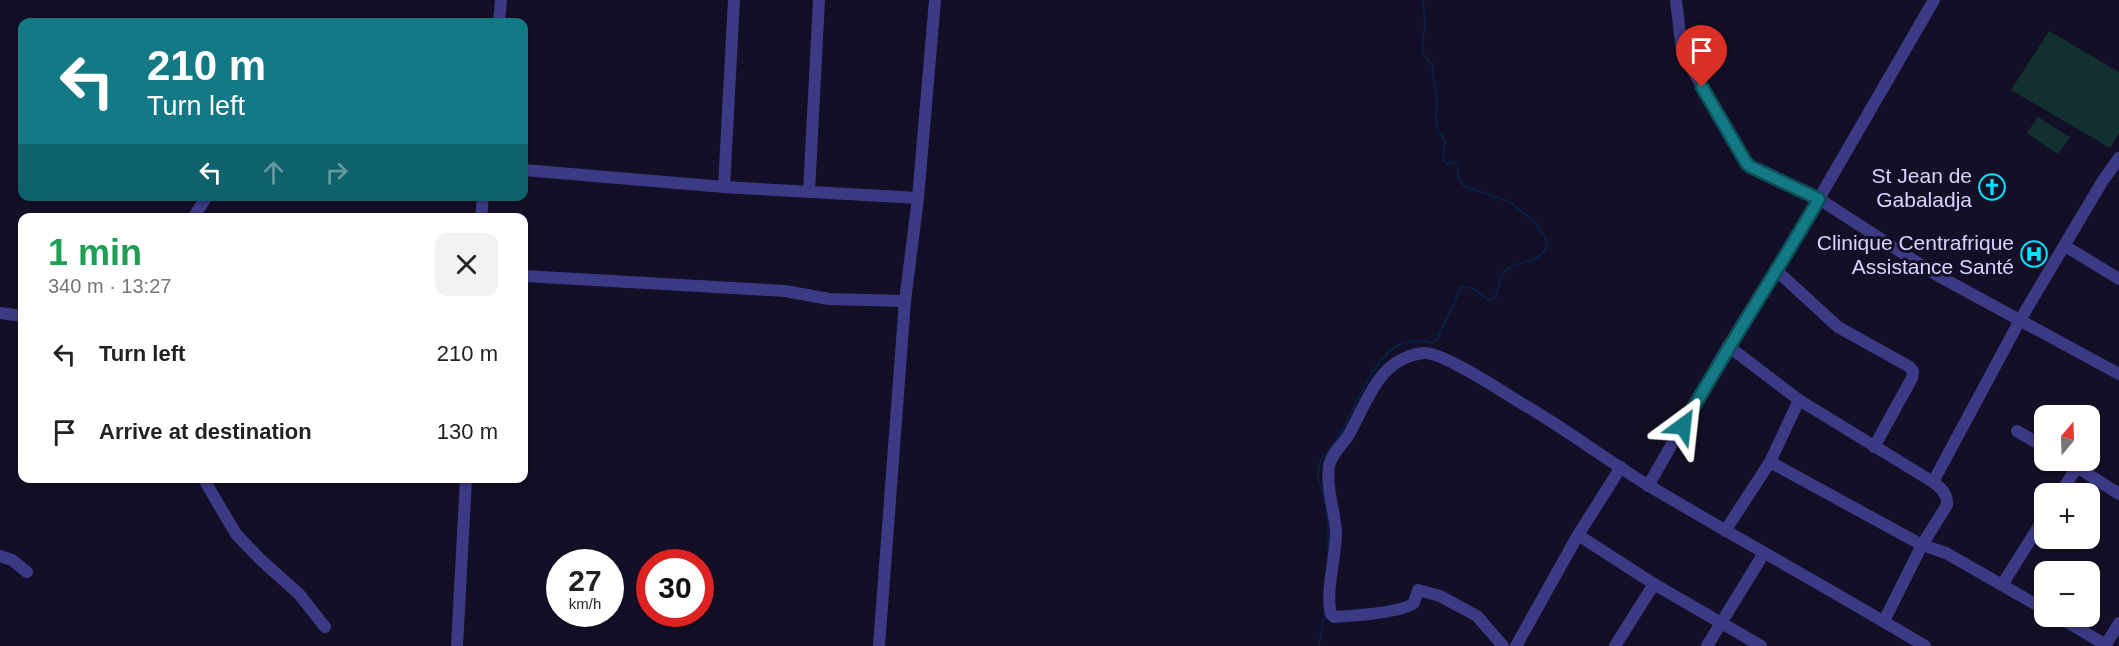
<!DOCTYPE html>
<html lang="en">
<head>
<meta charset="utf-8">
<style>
  :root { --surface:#fff; --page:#f2f2f2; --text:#222; --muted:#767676 }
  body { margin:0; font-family:Helvetica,sans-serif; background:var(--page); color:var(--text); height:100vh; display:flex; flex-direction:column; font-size:22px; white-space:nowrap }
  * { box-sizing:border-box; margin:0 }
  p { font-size:20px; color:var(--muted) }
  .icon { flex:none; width:33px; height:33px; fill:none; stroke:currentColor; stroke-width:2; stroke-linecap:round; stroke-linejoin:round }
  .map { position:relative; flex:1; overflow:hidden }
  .details { position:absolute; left:18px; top:213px; width:510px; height:270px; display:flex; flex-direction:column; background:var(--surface); border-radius:12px; box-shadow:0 2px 4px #0004 }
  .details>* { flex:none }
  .hud { position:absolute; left:18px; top:18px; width:510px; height:183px; border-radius:12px; box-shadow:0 2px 4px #0004; background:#137a85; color:#fff; overflow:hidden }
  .needle { width:39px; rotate:19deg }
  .tools { position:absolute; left:2034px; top:405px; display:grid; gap:12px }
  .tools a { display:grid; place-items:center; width:66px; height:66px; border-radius:12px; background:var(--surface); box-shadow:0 2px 4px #0004; font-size:30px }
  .speed { position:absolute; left:546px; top:549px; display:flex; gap:12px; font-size:30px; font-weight:700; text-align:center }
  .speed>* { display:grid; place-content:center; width:78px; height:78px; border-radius:50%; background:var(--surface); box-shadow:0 2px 4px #0004; line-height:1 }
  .speed small { font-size:15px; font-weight:400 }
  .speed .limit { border:9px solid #d22; background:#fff; color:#111 }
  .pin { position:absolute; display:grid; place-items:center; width:51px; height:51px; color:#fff; margin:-62px -26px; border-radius:50% 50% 50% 0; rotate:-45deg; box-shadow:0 0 6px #0007 }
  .pin .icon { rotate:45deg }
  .me { position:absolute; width:66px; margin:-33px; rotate:30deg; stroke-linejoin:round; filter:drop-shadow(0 0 4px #0008) }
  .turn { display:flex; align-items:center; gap:21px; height:126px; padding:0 30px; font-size:27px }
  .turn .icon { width:78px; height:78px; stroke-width:2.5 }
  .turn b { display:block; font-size:42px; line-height:51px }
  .lanes { display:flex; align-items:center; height:57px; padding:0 30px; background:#0003; justify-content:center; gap:30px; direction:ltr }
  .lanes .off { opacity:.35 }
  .round { display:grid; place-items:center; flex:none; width:63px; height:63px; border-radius:12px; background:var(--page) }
  .headline { display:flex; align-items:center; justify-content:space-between; height:102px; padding:0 30px }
  h1 { font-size:36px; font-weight:700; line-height:45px; color:#1e9e55 }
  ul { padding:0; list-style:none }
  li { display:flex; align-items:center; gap:18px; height:78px; padding:0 30px }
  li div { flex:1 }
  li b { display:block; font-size:22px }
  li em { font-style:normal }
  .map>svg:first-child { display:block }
  .green { fill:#12302f }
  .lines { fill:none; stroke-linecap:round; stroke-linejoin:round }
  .stream { stroke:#0a1f44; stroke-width:2 }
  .minor { stroke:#3d3a85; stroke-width:12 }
  .route-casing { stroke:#0c4f56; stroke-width:15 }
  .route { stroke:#137a85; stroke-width:10 }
  .labels { text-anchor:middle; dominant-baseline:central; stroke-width:6; stroke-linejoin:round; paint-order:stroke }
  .poi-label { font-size:21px; fill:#d9d4ff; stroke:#130f26; text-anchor:end }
</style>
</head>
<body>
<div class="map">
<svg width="2119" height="646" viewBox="0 0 2119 646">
  <rect width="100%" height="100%" fill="#130f26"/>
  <g class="green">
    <path d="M 2049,31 L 2119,72 L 2119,133 L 2110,148 L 2011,90 Z"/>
    <path d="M 2038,117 L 2070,137 L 2058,154 L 2027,133 Z"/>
  </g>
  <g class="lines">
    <g class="stream">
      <path d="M 1328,556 C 1329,537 1328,520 1325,501 C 1323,492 1318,483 1318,474 C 1317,458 1329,451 1337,439 C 1359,408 1377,326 1431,343 L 1437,340 L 1461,287 C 1472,285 1480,294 1488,300 L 1495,298 C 1500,290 1498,278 1505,271 C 1518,258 1540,267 1548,243 L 1535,222 L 1510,202 L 1464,186 C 1455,179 1459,174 1458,164 L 1455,162 L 1448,164 L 1443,160 L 1445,140 L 1438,131 L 1436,120 L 1437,102 L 1432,64 L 1424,55 L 1422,48 L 1425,24 L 1423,0"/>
      <path d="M 1319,646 L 1325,610"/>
    </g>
    <g class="minor">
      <path d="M 1676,0 L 1682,51 L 1743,159 L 1751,167 L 1819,199 L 1935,274 L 2119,374"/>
      <path d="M 499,22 L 501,0"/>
      <path d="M 524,170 L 724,187 L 918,198"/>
      <path d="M 724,187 L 734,0"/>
      <path d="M 809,192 L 819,0"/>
      <path d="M 193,218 L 207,196"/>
      <path d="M 481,218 L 483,196"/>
      <path d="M 2065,246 L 2119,279"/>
      <path d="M 1777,271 L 1838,327 L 1910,367 L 1913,371 L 1912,378 L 1874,447"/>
      <path d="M 524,276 L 785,291 L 829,299 L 905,301"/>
      <path d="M 0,313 L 22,316"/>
      <path d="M 1728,346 L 1799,400 L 1933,482 C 1941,488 1948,494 1947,505 L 1922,545 L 1884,621"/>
      <path d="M 2017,431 L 2044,447"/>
      <path d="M 2066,460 L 2119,494"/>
      <path d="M 1770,462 L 1922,545 L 1946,553 L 2044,609"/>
      <path d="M 203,478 L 236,534 L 261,560 L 299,594 L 325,627"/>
      <path d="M 1933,482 L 2020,320 L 2102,182 L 2119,158"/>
      <path d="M 1648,486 L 1728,346 L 1777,271 L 1934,0"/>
      <path d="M 2060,494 L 2077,467"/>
      <path d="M 1725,531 L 1770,462 L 1799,400"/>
      <path d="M 1578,535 L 1654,584 L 1761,646"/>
      <path d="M 0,556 L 12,560 L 27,572"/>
      <path d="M 2002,585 L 2044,518"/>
      <path d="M 2057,616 L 2106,645"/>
      <path d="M 457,646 L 466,478"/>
      <path d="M 879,646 L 905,301 L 918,198 L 935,0"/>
      <path d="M 1503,646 L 1477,616 L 1440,596 L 1418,590 L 1414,603 C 1402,613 1351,616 1334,617 L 1331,614 C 1325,593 1336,556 1336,533 C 1335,509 1326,492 1329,466 C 1331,455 1342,445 1348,436 C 1368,402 1377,359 1423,353 C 1441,350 1507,395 1526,406 C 1569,431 1609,462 1651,487 C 1742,541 1835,592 1925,646"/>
      <path d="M 1516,646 L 1578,535 L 1621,467"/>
      <path d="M 1615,646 L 1654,584"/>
      <path d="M 1707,646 L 1764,553"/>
      <path d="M 2105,646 L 2119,623"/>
    </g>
  </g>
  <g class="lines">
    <g class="route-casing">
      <path id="route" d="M 1683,426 C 1726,349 1775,275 1819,199 L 1751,167 L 1747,164 L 1702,87"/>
    </g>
    <use href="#route" class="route"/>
  </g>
  <defs>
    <g id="church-ring" transform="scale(1.35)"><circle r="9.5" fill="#130f26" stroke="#00e5ff" stroke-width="1.5"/><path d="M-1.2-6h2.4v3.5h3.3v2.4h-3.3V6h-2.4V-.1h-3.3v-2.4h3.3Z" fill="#00e5ff"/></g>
    <g id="hospital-ring" transform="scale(1.35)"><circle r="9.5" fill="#130f26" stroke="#00e5ff" stroke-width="1.5"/><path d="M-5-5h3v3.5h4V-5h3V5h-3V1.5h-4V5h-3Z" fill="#00e5ff"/></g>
  </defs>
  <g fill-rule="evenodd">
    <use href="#church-ring" x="1992" y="187"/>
    <use href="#hospital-ring" x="2034" y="254"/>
  </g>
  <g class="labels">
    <g class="poi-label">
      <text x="1972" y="175">St Jean de<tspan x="1972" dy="24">Gabaladja</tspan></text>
      <text x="2014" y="242">Clinique Centrafrique<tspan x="2014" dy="24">Assistance Santé</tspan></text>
    </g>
  </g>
</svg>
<div class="tools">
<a><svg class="needle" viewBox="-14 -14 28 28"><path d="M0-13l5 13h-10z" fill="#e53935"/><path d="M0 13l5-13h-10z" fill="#767676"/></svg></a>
<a>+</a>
<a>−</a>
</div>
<div class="speed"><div>27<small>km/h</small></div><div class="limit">30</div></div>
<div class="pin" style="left:1702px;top:87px;background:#d93025"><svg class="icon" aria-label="arrive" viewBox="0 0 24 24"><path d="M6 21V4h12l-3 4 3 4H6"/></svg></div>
<svg class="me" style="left:1683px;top:426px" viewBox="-20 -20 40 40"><path d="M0-17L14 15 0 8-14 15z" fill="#137a85" stroke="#fff" stroke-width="4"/></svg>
<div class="hud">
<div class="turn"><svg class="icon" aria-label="left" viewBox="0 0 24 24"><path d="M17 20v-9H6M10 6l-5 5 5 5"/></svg><div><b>210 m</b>Turn left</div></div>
<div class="lanes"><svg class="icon" aria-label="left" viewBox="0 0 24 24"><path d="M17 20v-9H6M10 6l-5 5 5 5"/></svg><svg class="icon off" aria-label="ahead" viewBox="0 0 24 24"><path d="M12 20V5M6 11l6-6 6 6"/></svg><svg class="icon off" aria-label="right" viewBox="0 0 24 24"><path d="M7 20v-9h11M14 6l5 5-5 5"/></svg></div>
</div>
<section class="details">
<div class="headline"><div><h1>1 min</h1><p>340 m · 13:27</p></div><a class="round"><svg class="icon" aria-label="close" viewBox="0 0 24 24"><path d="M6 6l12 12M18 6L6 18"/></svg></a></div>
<ul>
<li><svg class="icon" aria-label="left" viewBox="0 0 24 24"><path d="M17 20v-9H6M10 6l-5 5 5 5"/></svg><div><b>Turn left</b></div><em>210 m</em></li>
<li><svg class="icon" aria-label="arrive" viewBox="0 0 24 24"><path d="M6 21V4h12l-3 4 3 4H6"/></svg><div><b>Arrive at destination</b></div><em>130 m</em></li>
</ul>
</section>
</div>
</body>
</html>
